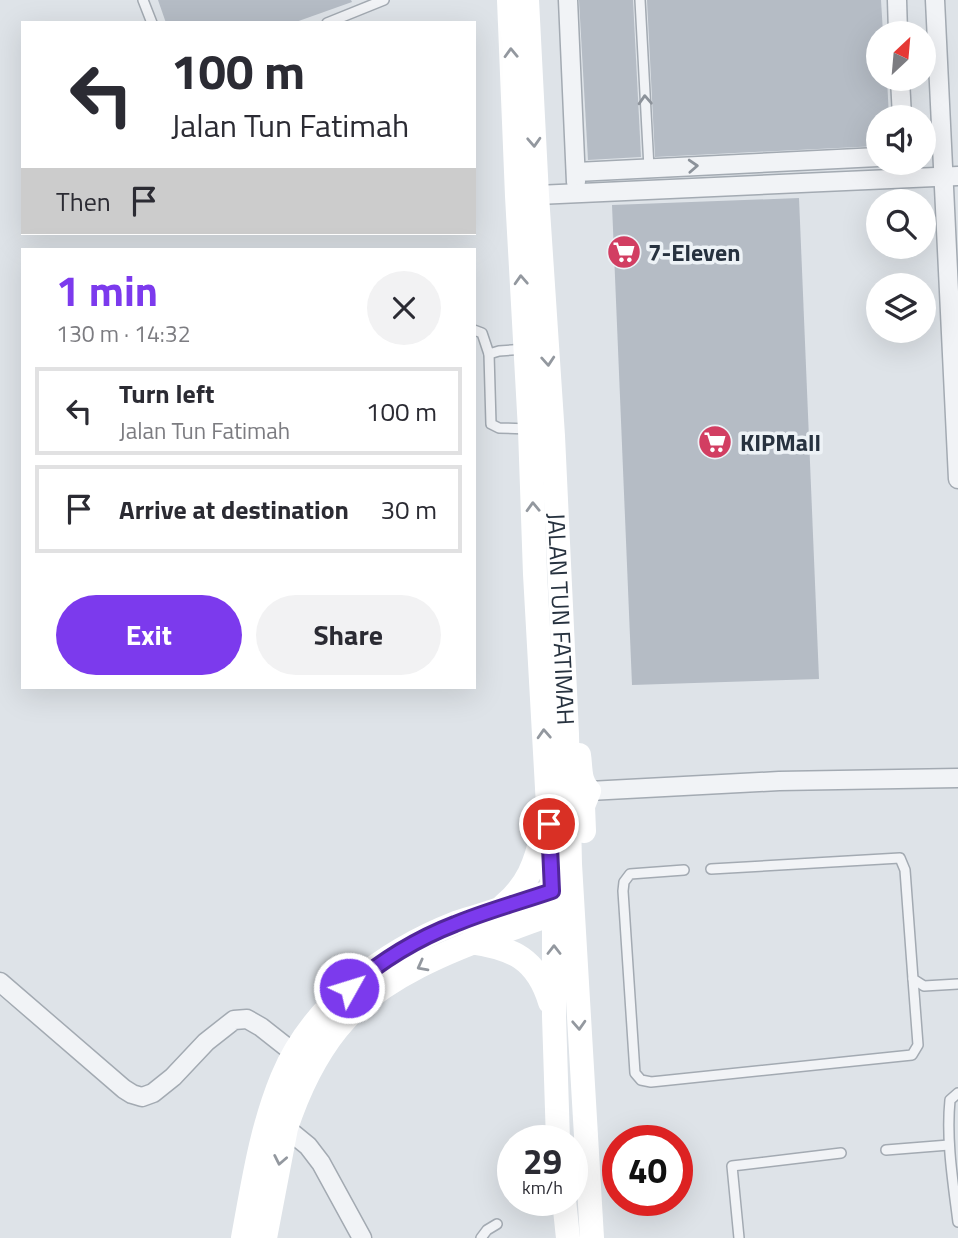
<!DOCTYPE html>
<html lang="en">
<head>
<meta charset="utf-8">
<style>
  :root { --surface:#fff; --page:#f2f2f3; --text:#2b2b33; --muted:#7c7c81; --line:#e1e1e2; --accent:#7c3aed }
  body { margin:0; font-family:"Titillium Web",sans-serif; background:var(--page); color:var(--text); height:100vh; display:flex; flex-direction:column; font-size:26px; white-space:nowrap }
  * { box-sizing:border-box; margin:0 }
  p { font-size:23px; color:var(--muted) }
  .icon { flex:none; width:38px; height:38px; fill:none; stroke:currentColor; stroke-width:2; stroke-linecap:round; stroke-linejoin:round }
  .map { position:relative; flex:1; overflow:hidden }
  .panel { position:absolute; left:21px; top:248px; width:455px; height:441px; display:flex; flex-direction:column; background:var(--surface); border-radius:0px; box-shadow:0 7px 28px #0002 }
  .panel>* { flex:none }
  .banner { position:absolute; left:21px; top:21px; width:455px; height:214px; border-radius:0px; box-shadow:0 7px 28px #0002; background:#fff; color:var(--text); overflow:hidden }
  .needle { width:46px; rotate:26deg }
  .controls { position:absolute; left:866px; top:21px; display:grid; gap:14px }
  .controls a { display:grid; place-items:center; width:70px; height:70px; border-radius:50%; background:var(--surface); box-shadow:0 7px 28px #0002; font-size:35px }
  .speed { position:absolute; left:497px; top:1125px; display:flex; gap:14px; font-size:35px; font-weight:700; text-align:center }
  .speed>* { display:grid; place-content:center; width:91px; height:91px; border-radius:50%; background:var(--surface); box-shadow:0 7px 28px #0002; line-height:1 }
  .speed small { font-size:18px; font-weight:400 }
  .speed .limit { border:10px solid #d22; background:#fff; color:#111 }
  .pin { position:absolute; display:grid; place-items:center; width:60px; height:60px; color:#fff; margin:-30px; border:4px solid #fff; border-radius:50%; box-shadow:0 2px 7px #0007 }
  .me { position:absolute; width:77px; margin:-38px; rotate:51deg; stroke-linejoin:round; filter:drop-shadow(0 0 5px #0008) }
  .turn { display:flex; align-items:center; gap:24px; height:147px; padding:0 35px; font-size:32px }
  .turn .icon { width:91px; height:91px; stroke-width:2.5 }
  .turn b { display:block; font-size:49px; line-height:60px }
  .then { display:flex; align-items:center; height:66px; padding:0 35px; background:#0003; gap:14px; font-size:26px }
  .round { display:grid; place-items:center; flex:none; width:74px; height:74px; border-radius:37px; background:var(--page) }
  .summary { display:flex; align-items:center; justify-content:space-between; height:119px; padding:0 35px }
  h1 { font-size:42px; font-weight:700; line-height:52px; color:var(--accent) }
  .action { display:flex; gap:14px; margin-top:auto; padding:14px 35px }
  .action a { flex:1; height:80px; border-radius:42px; background:var(--accent); color:#fff; font-size:28px; font-weight:700; line-height:80px; text-align:center }
  .action a+a { background:var(--page); color:var(--text) }
  ul { padding:0; list-style:none }
  li { display:flex; align-items:center; gap:21px; height:88px; margin:0 14px 10px; padding:0 21px; border:4px solid var(--line); border-radius:0px }
  li div { flex:1 }
  li b { display:block; font-size:26px }
  li em { font-style:normal }
  .map>svg:first-child { display:block }
  .building { fill:#b5bcc5 }
  .lines { fill:none; stroke-linecap:round; stroke-linejoin:round }
  .lane-casing { stroke:#a3aab2; stroke-width:12 }
  .street-casing { stroke:#a3aab2; stroke-width:21 }
  .lane { stroke:#f1f3f6; stroke-width:9 }
  .street { stroke:#f1f3f6; stroke-width:18 }
  .secondary { stroke:#fff; stroke-width:24 }
  .oneway { stroke:#93989f }
  .oneway2 { stroke:#8c929a }
  .route-casing { stroke:#51269a; stroke-width:18 }
  .route { stroke:#7c3aed; stroke-width:12 }
  .labels { text-anchor:middle; dominant-baseline:central; stroke-width:7; stroke-linejoin:round; paint-order:stroke }
  .poi-label { font-size:24px; font-weight:bold; fill:#27323f; stroke:#edf2f6; text-anchor:start }
  .street-label { font-size:24px; fill:#27323f; stroke:#edf2f6 }
</style>
</head>
<body>
<div class="map">
<svg width="958" height="1238" viewBox="0 0 958 1238">
  <rect width="100%" height="100%" fill="#dee3e8"/>
  <g class="building">
    <path d="M 158,0 L 351,0 L 352,2 L 293,23 L 166,23 Z"/>
    <path d="M 579,0 L 633,0 L 641,157 L 588,160 Z"/>
    <path d="M 647,0 L 881,0 L 883,33 L 878,33 L 878,79 L 887,79 L 889,117 L 878,117 L 878,146 L 655,157 Z"/>
    <path d="M 799,198 L 819,679 L 632,685 L 612,205 Z"/>
  </g>
  <g class="lines">
    <g class="lane-casing">
      <g id="lane">
        <path d="M 143,0 L 152,23"/>
        <path d="M 640,0 L 649,168"/>
        <path d="M 327,23 L 384,0"/>
        <path d="M 474,330 L 482,333 L 489,354 L 491,424 L 499,428 L 529,429"/>
        <path d="M 489,354 L 499,351 L 525,349"/>
        <path d="M 711,869 L 900,858 L 905,870 L 913,979 L 924,986 L 958,984"/>
        <path d="M 684,870 L 630,874 L 624,882 L 623,891 L 635,1073 L 641,1080 L 651,1082 L 912,1055 L 918,1045 L 913,979"/>
        <path d="M 958,1093 L 950,1100 C 946,1140 953,1182 958,1222"/>
        <path d="M 886,1150 L 949,1145"/>
        <path d="M 481,1238 L 487,1230 L 497,1224"/>
        <path d="M 739,1238 L 732,1166 L 841,1153"/>
      </g>
    </g>
    <g class="street-casing">
      <g id="street">
        <path d="M 568,0 L 576,182"/>
        <path d="M 897,0 L 898,33"/>
        <path d="M 935,0 L 958,479"/>
        <path d="M 900,79 L 902,117"/>
        <path d="M 576,172 L 878,157"/>
        <path d="M 537,195 L 958,176"/>
        <path d="M 589,791 L 779,781 L 958,778"/>
        <path d="M 0,982 L 124,1089 L 132,1094 L 142,1097 L 153,1093 L 173,1077 L 206,1042 L 234,1020 L 247,1019 L 261,1027 L 294,1053"/>
        <path d="M 286,1128 L 308,1146 L 321,1163 L 362,1238"/>
      </g>
    </g>
    <use href="#lane" class="lane"/>
    <use href="#street" class="street"/>
    <g class="secondary">
      <path d="M 509,0 L 517,196 L 530,430 L 535,574 L 554,913 L 554,1016 L 558,1141"/>
      <path id="s1" d="M 527,0 L 537,195 L 553,436 L 567,734 L 570,864 L 592,1238"/>
      <path d="M 579,755 C 581,768 579,781 589,791 L 583,806 L 584,831"/>
      <path d="M 504,905 C 527,886 536,863 542,834"/>
      <path d="M 471,942 C 513,948 537,959 550,1002"/>
      <path d="M 564,1200 L 568,1238"/>
      <path d="M 243,1238 C 253,1184 261,1129 282,1078 C 312,1005 384,951 456,923 C 471,918 487,914 502,908 C 523,901 545,893 567,886"/>
      <path d="M 265,1238 L 286,1128 C 298,1092 313,1059 337,1029 C 377,978 456,947 516,927 C 532,921 549,915 566,910"/>
    </g>
  </g>
  <defs><path id="oneway-chevron" d="M-2-3.5L2.5 0L-2 3.5" fill="none" stroke-width="1.6" stroke-linecap="round" stroke-linejoin="round" transform="scale(1.75)"/></defs>
  <g class="oneway">
    <use href="#oneway-chevron" transform="translate(511 53) rotate(-92)"/>
    <use href="#oneway-chevron" transform="translate(534 142) rotate(87)"/>
    <use href="#oneway-chevron" transform="translate(521 280) rotate(-93)"/>
    <use href="#oneway-chevron" transform="translate(548 361) rotate(86)"/>
    <use href="#oneway-chevron" transform="translate(533 507) rotate(-92)"/>
    <use href="#oneway-chevron" transform="translate(544 734) rotate(-93)"/>
    <use href="#oneway-chevron" transform="translate(554 950) rotate(-90)"/>
    <use href="#oneway-chevron" transform="translate(422 966) rotate(152)"/>
    <use href="#oneway-chevron" transform="translate(579 1025) rotate(87)"/>
    <use href="#oneway-chevron" transform="translate(280 1160) rotate(101)"/>
  </g>
  <g class="oneway2">
    <use href="#oneway-chevron" transform="translate(645 100) rotate(-93)"/>
    <use href="#oneway-chevron" transform="translate(693 166) rotate(-3)"/>
  </g>
  <g class="lines">
    <g class="route-casing">
      <path id="route" d="M 349,988 C 381,961 416,939 455,924 C 486,911 520,902 552,891 L 549,824"/>
    </g>
    <use href="#route" class="route"/>
  </g>
  <defs>
    <g id="supermarket-disc" transform="scale(1.75)"><circle r="9.5" fill="#d23e62" stroke="#edf2f6"/><path d="M-6-5.5h2.5l.6 2H6L4.5 2H-2.5L-4.4-4H-6ZM-1.5 3.2a1.3 1.3 0 1 0 .1 0ZM3 3.2a1.3 1.3 0 1 0 .1 0Z" fill="#fff"/></g>
  </defs>
  <g fill-rule="evenodd">
    <use href="#supermarket-disc" x="624" y="252"/>
    <use href="#supermarket-disc" x="715" y="442"/>
  </g>
  <g class="labels">
    <g class="poi-label">
      <text x="648" y="252">7-Eleven</text>
      <text x="740" y="442">KIPMall</text>
    </g>
    <g class="street-label">
      <text stroke="none"><textPath href="#s1" startOffset="620">JALAN TUN FATIMAH</textPath></text>
    </g>
  </g>
</svg>
<div class="controls">
<a><svg class="needle" viewBox="-14 -14 28 28"><path d="M0-13l5 13h-10z" fill="#e53935"/><path d="M0 13l5-13h-10z" fill="#7c7c81"/></svg></a>
<a><svg class="icon" aria-label="sound" viewBox="0 0 24 24"><path d="M4 9h4l5-4v14l-5-4H4zM17 9q2 3 0 6"/></svg></a>
<a><svg class="icon" aria-label="search" viewBox="0 0 24 24"><circle cx="10" cy="10" r="6"/><path d="M15 15l6 6"/></svg></a>
<a><svg class="icon" aria-label="layers" viewBox="0 0 24 24"><path d="M12 4l9 5-9 5-9-5zM3 14l9 5 9-5"/></svg></a>
</div>
<div class="speed"><div>29<small>km/h</small></div><div class="limit">40</div></div>
<div class="pin" style="left:549px;top:824px;background:#d93025"><svg class="icon" aria-label="arrive" viewBox="0 0 24 24"><path d="M6 21V4h12l-3 4 3 4H6"/></svg></div>
<svg class="me" style="left:349px;top:988px" viewBox="-20 -20 40 40"><circle r="17" fill="#7c3aed" stroke="#fff" stroke-width="3"/><path d="M0-11L8 9 0 5-8 9z" fill="#fff"/></svg>
<div class="banner">
<div class="turn"><svg class="icon" aria-label="left" viewBox="0 0 24 24"><path d="M17 20v-9H6M10 6l-5 5 5 5"/></svg><div><b>100 m</b>Jalan Tun Fatimah</div></div>
<div class="then">Then<svg class="icon" aria-label="arrive" viewBox="0 0 24 24"><path d="M6 21V4h12l-3 4 3 4H6"/></svg></div>
</div>
<section class="panel">
<div class="summary"><div><h1>1 min</h1><p>130 m · 14:32</p></div><a class="round"><svg class="icon" aria-label="close" viewBox="0 0 24 24"><path d="M6 6l12 12M18 6L6 18"/></svg></a></div>
<ul>
<li><svg class="icon" aria-label="left" viewBox="0 0 24 24"><path d="M17 20v-9H6M10 6l-5 5 5 5"/></svg><div><b>Turn left</b><p>Jalan Tun Fatimah</p></div><em>100 m</em></li>
<li><svg class="icon" aria-label="arrive" viewBox="0 0 24 24"><path d="M6 21V4h12l-3 4 3 4H6"/></svg><div><b>Arrive at destination</b></div><em>30 m</em></li>
</ul>
<div class="action"><a>Exit</a><a>Share</a></div>
</section>
</div>
</body>
</html>
